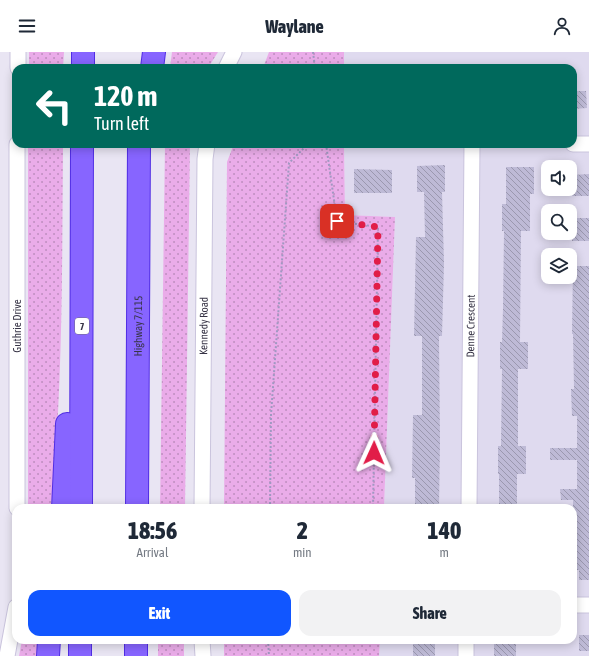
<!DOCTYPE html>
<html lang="en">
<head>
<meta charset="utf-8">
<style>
  :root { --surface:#fff; --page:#f2f2f3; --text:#1f2937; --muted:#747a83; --accent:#1156ff }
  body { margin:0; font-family:"Asap Condensed",sans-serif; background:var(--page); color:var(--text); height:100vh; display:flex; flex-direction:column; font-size:15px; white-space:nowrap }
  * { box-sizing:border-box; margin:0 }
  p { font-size:13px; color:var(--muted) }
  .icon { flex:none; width:22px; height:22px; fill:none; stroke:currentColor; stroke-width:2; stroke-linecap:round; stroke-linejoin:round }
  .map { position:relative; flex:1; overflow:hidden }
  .details { position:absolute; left:12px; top:452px; width:565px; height:140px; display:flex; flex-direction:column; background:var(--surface); border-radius:12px; box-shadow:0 2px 10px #0003 }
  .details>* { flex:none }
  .guide { position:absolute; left:12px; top:12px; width:565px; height:84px; border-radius:12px; box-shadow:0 2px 10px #0003; background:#00695c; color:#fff; overflow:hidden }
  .controls { position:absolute; left:541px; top:108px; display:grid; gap:8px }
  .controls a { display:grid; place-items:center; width:36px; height:36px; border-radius:8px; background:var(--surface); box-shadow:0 2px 10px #0003; font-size:20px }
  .pin { position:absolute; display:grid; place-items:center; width:34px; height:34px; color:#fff; margin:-17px; border-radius:8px; box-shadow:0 2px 6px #0006 }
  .me { position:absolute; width:44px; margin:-22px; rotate:1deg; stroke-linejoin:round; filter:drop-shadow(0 0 3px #0008) }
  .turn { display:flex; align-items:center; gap:14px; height:84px; padding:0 16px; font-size:18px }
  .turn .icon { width:52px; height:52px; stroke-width:2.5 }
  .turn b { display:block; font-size:28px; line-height:34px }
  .eta { display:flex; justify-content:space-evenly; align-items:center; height:68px; text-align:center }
  .eta b { font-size:24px; font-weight:800; line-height:28px }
  .cta { display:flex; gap:8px; margin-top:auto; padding:8px 16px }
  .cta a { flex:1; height:46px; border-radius:12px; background:var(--accent); color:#fff; font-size:16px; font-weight:800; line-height:46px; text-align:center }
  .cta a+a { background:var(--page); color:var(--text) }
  header { display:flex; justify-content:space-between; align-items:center; height:52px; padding:0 16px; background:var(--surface); font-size:18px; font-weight:800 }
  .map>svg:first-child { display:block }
  .residential { fill:#dfdaef; fill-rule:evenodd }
  .grass { fill:url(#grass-dots) }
  .building { fill:url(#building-back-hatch) }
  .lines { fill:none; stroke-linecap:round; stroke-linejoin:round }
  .minor-casing { stroke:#cac4dd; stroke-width:17 }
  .highway-casing { stroke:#512ee4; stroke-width:24 }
  .path { stroke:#a098c2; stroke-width:2; stroke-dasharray:2 2; stroke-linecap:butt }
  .minor { stroke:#fff; stroke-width:15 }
  .highway { stroke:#8765ff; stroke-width:22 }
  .route { stroke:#e11d48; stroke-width:7; stroke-dasharray:0 12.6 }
  .labels { text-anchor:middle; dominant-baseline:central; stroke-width:3; stroke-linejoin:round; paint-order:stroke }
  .shield { fill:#fff; stroke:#73717e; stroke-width:1 }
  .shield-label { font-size:10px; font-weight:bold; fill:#373446 }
  .street-label { font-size:11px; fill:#373446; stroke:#fff }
</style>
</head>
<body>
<header><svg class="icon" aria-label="menu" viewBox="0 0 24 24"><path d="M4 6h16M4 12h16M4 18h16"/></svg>Waylane<svg class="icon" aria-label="person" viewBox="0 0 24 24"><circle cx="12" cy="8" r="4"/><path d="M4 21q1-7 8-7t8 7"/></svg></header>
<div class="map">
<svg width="589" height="604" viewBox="0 0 589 604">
  <defs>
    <pattern id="grass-dots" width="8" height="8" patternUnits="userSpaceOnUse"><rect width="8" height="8" fill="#eaace9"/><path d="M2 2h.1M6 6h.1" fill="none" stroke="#be8dbf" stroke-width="1.8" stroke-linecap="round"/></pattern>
    <pattern id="building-back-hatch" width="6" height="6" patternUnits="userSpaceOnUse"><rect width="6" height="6" fill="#bebad6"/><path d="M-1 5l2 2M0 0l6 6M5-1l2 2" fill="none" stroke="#9b98af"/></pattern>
  </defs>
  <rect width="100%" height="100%" fill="#e9e5f3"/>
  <path class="residential" d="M 344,0 L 589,0 L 589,604 L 379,604 L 380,588 L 573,588 L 573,456 L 384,456 L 395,165 L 345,163 L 344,92 L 573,92 L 573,16 L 344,16 ZM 548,115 L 570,115 L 570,137 L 548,137 ZM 548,159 L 570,159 L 570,181 L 548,181 ZM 548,203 L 570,203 L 570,225 L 548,225 Z"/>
  <g class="grass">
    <path d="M 29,0 L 64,0 L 63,16 L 29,16 Z"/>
    <path d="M 172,0 L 218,0 L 208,16 L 170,16 Z"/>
    <path d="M 269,0 L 344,0 L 344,16 L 263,16 Z"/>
    <path d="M 28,92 L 63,92 C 62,213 63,335 51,456 L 28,456 Z"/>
    <path d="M 165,92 L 190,92 L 185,456 L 160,456 Z"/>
    <path d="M 234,92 L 344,92 L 345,163 L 395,165 L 384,456 L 224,456 L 227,110 Z"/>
    <path d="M 22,588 L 38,588 L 37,604 L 19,604 Z"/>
    <rect x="158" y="588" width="26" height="16"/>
    <path d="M 224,588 L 380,588 L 379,604 L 224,604 Z"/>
  </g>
  <g class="building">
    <path d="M 573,39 L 586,39 L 587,56 L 573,57 Z"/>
    <path d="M 445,113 L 445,140 L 442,140 L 444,211 L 442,284 L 439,284 L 440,390 L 439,456 L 415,456 L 415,426 L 412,426 L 413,363 L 422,363 L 422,284 L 414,284 L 416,185 L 425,185 L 424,140 L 417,140 L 417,114 Z"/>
    <path d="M 506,115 L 534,115 L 534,142 L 530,142 L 530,179 L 521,179 L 520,290 L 528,290 L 528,317 L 518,317 L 518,394 L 526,394 L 526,422 L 517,422 L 517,456 L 499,456 L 499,422 L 498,422 L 498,394 L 501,394 L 502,317 L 500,317 L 500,290 L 502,290 L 503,256 L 504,179 L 502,179 L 502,152 L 506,152 Z"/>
    <path d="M 354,117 L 392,118 L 392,141 L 354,141 Z"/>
    <path d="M 589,122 L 589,144 L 572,144 L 572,123 Z"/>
    <rect x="572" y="166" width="17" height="23"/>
    <path d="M 573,214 L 589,214 L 589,528 L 579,528 L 579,518 L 573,518 L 573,507 L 576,507 L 575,479 L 573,479 L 573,448 L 561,448 L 560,437 L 577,437 L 577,408 L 550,408 L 550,396 L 577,396 L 577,364 L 572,364 L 571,337 L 574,337 L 573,282 L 572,282 Z"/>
    <rect x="579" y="583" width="10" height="16"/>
    <rect x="413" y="588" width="22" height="16"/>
    <rect x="494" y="588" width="22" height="16"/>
  </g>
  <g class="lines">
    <g class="minor-casing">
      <g id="minor">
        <path d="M 18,16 L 18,0"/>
        <path d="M 226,16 L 234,0"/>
        <path d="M 573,92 L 589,92"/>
        <path d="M 17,456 L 17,92"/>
        <path id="s1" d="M 202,456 L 205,107 L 207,92"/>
        <path id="s2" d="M 469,456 L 472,92"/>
        <path d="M 573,553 L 589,553"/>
        <path d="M 202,588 L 203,604"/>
        <path d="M 7,604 L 16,555"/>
        <path d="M 466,604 L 466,588"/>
      </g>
    </g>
    <g class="highway-casing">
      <g id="highway">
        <path d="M 83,16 L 83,0"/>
        <path d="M 152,16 L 154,0"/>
        <path d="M 63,456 L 67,372"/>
        <path d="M 81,456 L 82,92"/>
        <path id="s3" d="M 137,456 L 139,92"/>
        <path d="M 48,604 L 49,588"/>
        <path d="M 80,604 L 80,588"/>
        <path d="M 136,604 L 136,588"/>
      </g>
    </g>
    <g class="path">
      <path d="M 313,0 L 315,16"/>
      <path d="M 326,92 L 337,169 L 378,175 L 373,456"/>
      <path d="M 270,456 L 271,363 L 289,111 L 308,92"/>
      <path d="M 268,588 L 269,604"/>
    </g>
    <use href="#minor" class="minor"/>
    <use href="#highway" class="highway"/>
  </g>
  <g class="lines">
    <path class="route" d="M 337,169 L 378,175 L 374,401"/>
  </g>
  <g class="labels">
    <rect class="shield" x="75" y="266" width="14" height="16" rx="3"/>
    <g class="shield-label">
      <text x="82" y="274">7</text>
    </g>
    <g class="street-label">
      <text transform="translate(17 274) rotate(-90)">Guthrie Drive</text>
      <text stroke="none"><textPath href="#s3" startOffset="182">Highway 7/115</textPath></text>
      <text stroke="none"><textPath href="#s1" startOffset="182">Kennedy Road</textPath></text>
      <text stroke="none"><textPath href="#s2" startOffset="182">Denne Crescent</textPath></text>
    </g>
  </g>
</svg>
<div class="controls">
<a><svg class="icon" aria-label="sound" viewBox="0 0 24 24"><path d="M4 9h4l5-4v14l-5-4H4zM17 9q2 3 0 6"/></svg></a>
<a><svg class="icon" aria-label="search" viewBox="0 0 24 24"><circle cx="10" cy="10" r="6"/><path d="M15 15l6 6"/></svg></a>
<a><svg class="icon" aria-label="layers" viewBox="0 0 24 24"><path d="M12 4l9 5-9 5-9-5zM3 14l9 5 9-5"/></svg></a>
</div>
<div class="pin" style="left:337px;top:169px;background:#d93025"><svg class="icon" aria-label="arrive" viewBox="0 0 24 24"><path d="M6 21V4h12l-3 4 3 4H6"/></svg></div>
<svg class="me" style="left:374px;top:401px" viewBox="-20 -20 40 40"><path d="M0-17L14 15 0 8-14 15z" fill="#e11d48" stroke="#fff" stroke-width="4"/></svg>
<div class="guide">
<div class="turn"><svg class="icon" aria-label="left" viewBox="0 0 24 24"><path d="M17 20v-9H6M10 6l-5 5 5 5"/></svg><div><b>120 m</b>Turn left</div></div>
</div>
<section class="details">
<div class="eta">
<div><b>18:56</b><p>Arrival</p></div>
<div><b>2</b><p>min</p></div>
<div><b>140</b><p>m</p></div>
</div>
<div class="cta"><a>Exit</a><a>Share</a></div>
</section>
</div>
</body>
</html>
